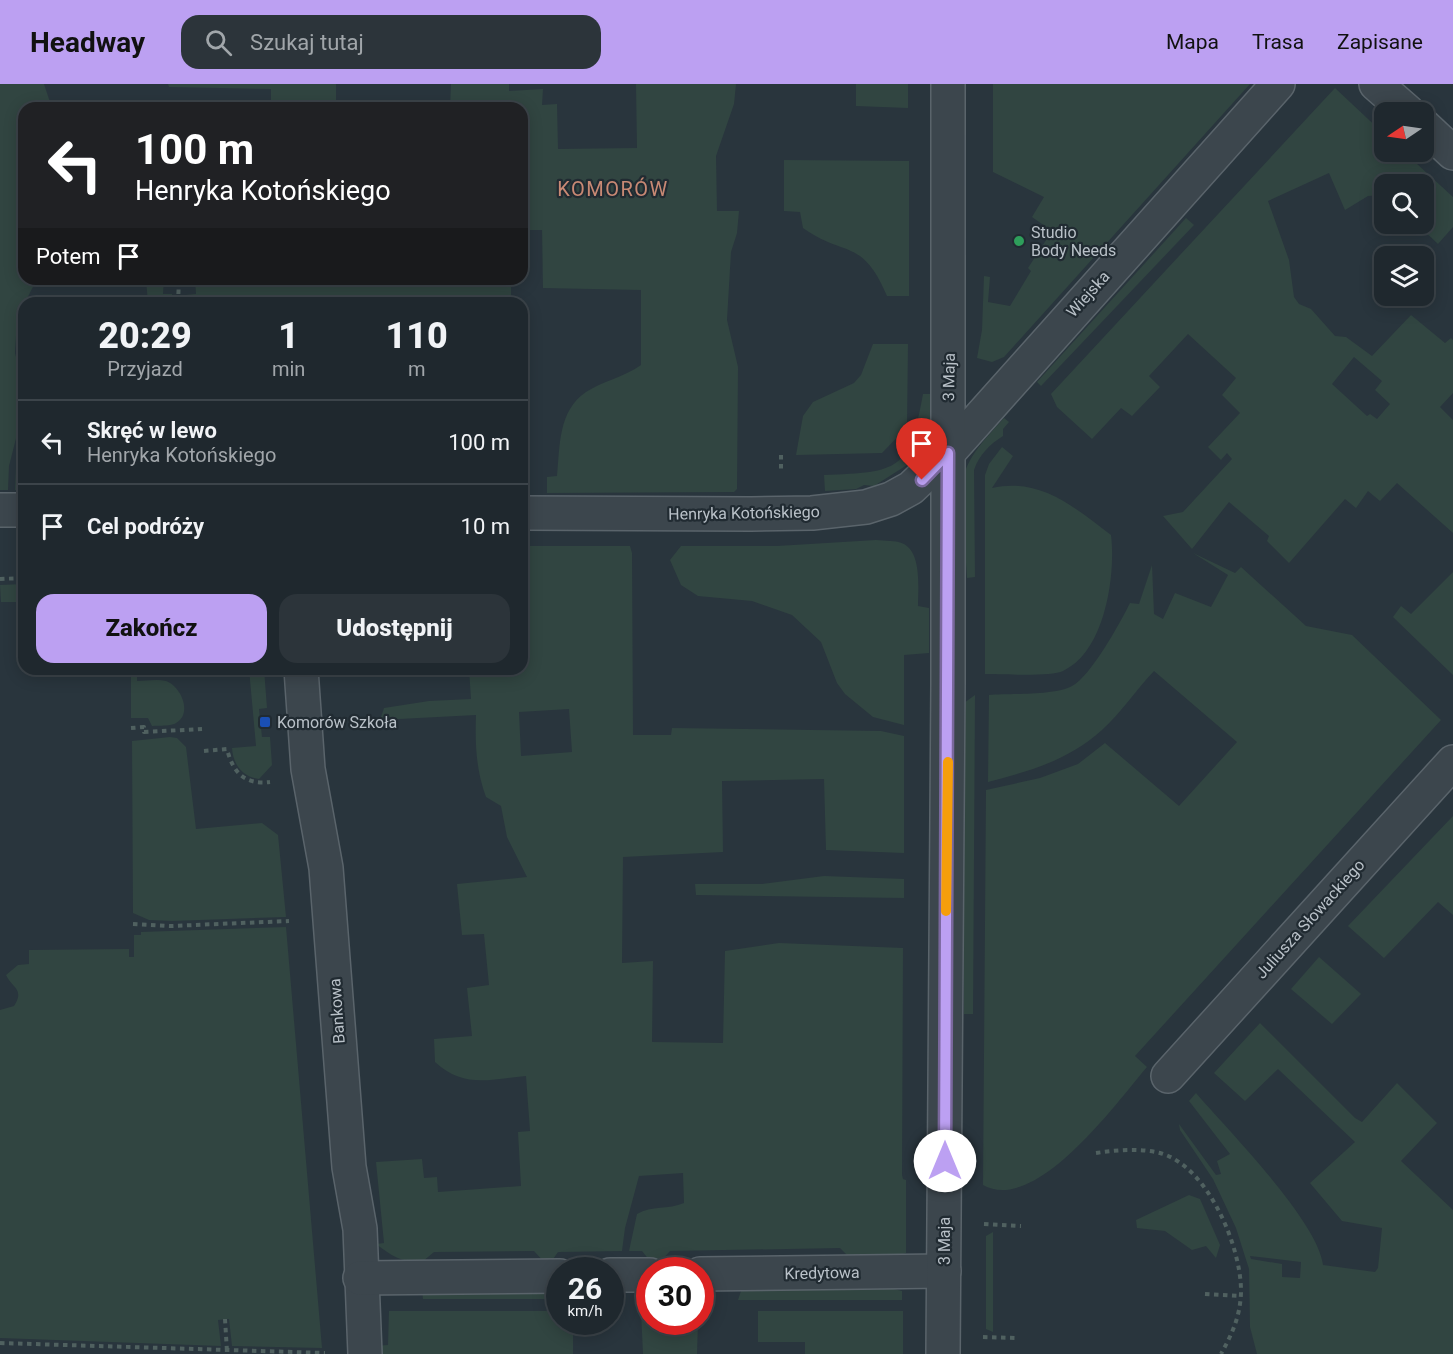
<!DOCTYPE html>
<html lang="pl">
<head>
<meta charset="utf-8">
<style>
  :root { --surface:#1f282e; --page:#2c343a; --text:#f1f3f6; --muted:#a1a6aa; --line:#3c444a; --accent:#bca0f2 }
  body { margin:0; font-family:Roboto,sans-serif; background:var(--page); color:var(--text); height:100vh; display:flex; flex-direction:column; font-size:22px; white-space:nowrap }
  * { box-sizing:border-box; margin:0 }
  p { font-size:20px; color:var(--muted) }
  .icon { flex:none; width:33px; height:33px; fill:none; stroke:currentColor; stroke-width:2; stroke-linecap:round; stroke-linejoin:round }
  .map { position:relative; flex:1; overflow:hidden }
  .sheet { position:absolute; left:18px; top:213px; width:510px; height:378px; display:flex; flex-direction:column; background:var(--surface); border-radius:18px; box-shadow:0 3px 15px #0003,0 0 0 2px var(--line) }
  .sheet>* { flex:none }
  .hud { position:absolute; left:18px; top:18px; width:510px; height:183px; border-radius:18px; box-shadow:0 3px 15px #0003,0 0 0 2px var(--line); background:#202124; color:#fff; overflow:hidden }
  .needle { width:39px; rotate:257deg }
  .fabs { position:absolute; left:1374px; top:18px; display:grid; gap:12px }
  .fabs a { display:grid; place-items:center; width:60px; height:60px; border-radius:12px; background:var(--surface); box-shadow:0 3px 15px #0003,0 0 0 2px var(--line); font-size:30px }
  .speed { position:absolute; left:546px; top:1173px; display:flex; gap:12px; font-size:30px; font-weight:700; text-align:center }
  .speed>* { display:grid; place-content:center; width:78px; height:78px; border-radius:50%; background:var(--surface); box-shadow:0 3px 15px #0003,0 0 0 2px var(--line); line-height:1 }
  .speed small { font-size:15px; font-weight:400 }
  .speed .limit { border:9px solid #d22; background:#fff; color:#111 }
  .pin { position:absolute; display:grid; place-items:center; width:51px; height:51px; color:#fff; margin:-62px -26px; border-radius:50% 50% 50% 0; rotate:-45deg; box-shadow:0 0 6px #0007 }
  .pin .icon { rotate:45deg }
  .me { position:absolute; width:66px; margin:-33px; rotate:0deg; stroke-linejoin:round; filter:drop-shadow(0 0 4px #0008) }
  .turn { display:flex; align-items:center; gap:21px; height:126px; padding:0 18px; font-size:27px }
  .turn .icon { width:78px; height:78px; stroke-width:2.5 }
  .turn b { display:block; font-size:42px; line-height:51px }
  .then { display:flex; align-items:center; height:57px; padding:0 18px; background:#0003; gap:12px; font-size:22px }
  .eta { display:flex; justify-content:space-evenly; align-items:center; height:102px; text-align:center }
  .eta b { font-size:36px; font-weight:800; line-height:42px }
  .primary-button { display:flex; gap:12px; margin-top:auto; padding:12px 18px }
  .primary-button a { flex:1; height:69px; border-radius:18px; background:var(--accent); color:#111; font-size:24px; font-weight:800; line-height:69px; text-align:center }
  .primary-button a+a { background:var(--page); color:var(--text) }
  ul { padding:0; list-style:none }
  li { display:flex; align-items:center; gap:18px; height:84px; padding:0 18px; border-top:2px solid var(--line) }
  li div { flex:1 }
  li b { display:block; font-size:22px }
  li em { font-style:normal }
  header { display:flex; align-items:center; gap:36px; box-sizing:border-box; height:84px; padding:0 30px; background:var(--accent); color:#111 }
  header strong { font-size:28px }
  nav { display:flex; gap:33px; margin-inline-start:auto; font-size:21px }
  .search { width:420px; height:54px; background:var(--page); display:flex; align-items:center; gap:15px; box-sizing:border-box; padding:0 21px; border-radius:18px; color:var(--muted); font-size:22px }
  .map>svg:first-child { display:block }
  .green { fill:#314541; fill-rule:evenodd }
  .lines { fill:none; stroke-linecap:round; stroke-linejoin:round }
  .minor-casing { stroke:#5a646b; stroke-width:36 }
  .path { stroke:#506160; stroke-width:4; stroke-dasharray:4.5 4.5; stroke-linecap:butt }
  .minor { stroke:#3c464d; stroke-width:33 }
  .route-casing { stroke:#7a689d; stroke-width:15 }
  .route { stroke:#bca0f2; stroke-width:10 }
  .slow { stroke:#f59e0b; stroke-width:10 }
  .leisure-dot { fill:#2e9e5b; stroke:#212b32; stroke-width:2 }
  .transit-dot { fill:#1a4fb4; stroke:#212b32; stroke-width:2 }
  .labels { text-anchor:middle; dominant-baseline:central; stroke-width:4.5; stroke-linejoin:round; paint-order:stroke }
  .poi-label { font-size:16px; fill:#b9c1c8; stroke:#212b32; text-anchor:start }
  .street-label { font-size:16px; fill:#b9c1c8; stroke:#212b32 }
  .quarter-label { font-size:20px; letter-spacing:1.5px; fill:#c88974; stroke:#212b32 }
</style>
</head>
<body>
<header>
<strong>Headway</strong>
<div class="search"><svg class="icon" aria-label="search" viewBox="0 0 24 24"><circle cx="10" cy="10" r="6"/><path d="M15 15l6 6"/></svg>Szukaj tutaj</div>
<nav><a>Mapa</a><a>Trasa</a><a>Zapisane</a></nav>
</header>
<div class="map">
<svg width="1453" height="1270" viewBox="0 0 1453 1270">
  <rect width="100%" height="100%" fill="#29353d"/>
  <g class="green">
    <path d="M 0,0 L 44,0 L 52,24 L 24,24 L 24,195 L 37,195 L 17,234 L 15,269 L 24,305 L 24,323 L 9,382 L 8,406 L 0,406 Z"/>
    <path d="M 168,0 L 336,0 L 336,24 L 271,24 L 271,5 L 169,3 Z"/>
    <path d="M 451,0 L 509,0 L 509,7 L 543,5 L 542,21 L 557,20 L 558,65 L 637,64 L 636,0 L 736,0 L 734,20 L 716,72 L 717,127 L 739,127 L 737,149 L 731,168 L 727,236 L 738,283 L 737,405 L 734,408 L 547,409 L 547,393 L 557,392 C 560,362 558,327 586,308 C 603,297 624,293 641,281 L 641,206 L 543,204 L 542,146 L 522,146 L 522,24 L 450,24 Z"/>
    <path d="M 856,0 L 908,0 L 908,24 L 856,22 Z"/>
    <path d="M 993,0 L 1250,0 L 1004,273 L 992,278 L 977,274 L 982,246 L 984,192 L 990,193 L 988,218 L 1010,222 L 1031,187 L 1028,184 L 1052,147 L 1032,133 L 1044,113 L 993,88 Z"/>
    <path d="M 1335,4 L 1384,50 L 1384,68 L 1404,68 L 1453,113 L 1453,143 L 1438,160 L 1417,140 L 1424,140 L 1424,100 L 1384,100 L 1384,111 L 1368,112 L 1345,126 L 1329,89 L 1268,117 L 1289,176 L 1294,213 L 1299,220 L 1311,225 L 1335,252 L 1346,253 L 1372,272 L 1411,231 L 1445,259 L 1451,254 L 1453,256 L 1453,309 L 1440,323 L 1453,336 L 1453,449 L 1397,399 L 1380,417 L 1368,407 L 1356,424 L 1345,415 L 1289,479 L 1267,457 L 1269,452 L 1229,418 L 1192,465 L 1163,432 L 1183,428 L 1232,375 L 1227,369 L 1221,376 L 1208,363 L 1240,329 L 1222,311 L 1236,294 L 1188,250 L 1149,292 L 1160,303 L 1132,332 L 1121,324 L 1092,355 L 1057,323 L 1051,310 ZM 1354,273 L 1382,297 L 1375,306 L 1390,320 L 1377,335 L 1370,330 L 1367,332 L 1332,300 Z"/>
    <path d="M 784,76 L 909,77 L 909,212 L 887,212 C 862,153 845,174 803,144 L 800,128 L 784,127 Z"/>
    <path d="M 1186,134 L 1194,141 L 1041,302 L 1037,298 Z"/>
    <path d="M 146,195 L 164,195 L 163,210 L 172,210 L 173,219 L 148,219 Z"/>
    <path d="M 195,195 L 511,195 L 511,219 L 478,219 L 478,215 L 364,216 L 363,219 L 227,216 L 226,219 L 185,219 L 185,211 L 196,210 Z"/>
    <path d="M 873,260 L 908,260 L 907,343 L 882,369 L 796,371 L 803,332 L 813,318 L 854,299 L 861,291 Z"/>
    <path d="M 923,310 L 931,310 L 932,343 L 920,364 L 907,381 L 874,402 L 864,401 L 856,405 L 825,407 L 824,391 C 900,388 909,387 923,310 Z"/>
    <path d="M 1004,334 L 1009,338 L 1003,345 L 1003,352 C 990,360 979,371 974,386 L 975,493 L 967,494 C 966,466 957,415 964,391 C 970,369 990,350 1004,334 Z"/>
    <path d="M 1002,363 L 1013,372 L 992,404 C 1040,393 1074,423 1111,451 C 1116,491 1105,568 1063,587 C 1052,593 1000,590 985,590 L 985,391 L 989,380 Z"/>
    <path d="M 24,364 L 24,406 L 15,406 L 16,382 Z"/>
    <path d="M 876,456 C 884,457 896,456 904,460 C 922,470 918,505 918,522 L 929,524 L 929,569 L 904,571 L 904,641 L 873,633 L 845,610 L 837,599 L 821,558 L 792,531 L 752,517 L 698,512 L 681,501 L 670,476 L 681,462 L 777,462 Z"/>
    <path d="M 522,462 L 630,462 L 632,469 L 633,651 L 671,651 L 672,644 L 881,647 L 904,652 L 904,769 L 826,766 L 824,695 L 722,697 L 723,768 L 623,773 L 622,879 L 653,877 L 652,958 L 723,959 L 725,867 L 779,859 L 903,864 L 902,1091 L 903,1095 L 906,1096 L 906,1169 L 890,1174 L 851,1175 L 840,1164 L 670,1167 L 661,1177 L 650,1177 L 642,1167 L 629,1167 L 637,1130 C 652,1121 668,1126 684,1119 L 683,1089 L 639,1092 L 625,1144 L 622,1167 L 558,1168 L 551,1178 L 544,1178 L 534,1167 L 434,1168 L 422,1178 C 402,1179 392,1172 376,1160 L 384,1159 L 376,1078 L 422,1075 L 424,1094 L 437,1093 L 438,1108 L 521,1102 L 518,1048 L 530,1047 L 526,992 C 489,995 465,1005 435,978 L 434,955 L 472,952 L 467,904 L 489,901 L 484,850 L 462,851 L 457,800 L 527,793 L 507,753 L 501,722 L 486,713 C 476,686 475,660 476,631 L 380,636 L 384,624 L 429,617 L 471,615 L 469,585 L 522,585 ZM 569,625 L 572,668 L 521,672 L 519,628 Z"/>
    <path d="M 1193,469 L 1235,489 L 1241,483 L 1306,542 L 1352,551 L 1441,636 L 1135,972 L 1147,983 C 1117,1018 1036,1131 983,1101 L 986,706 L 1040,694 L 1078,680 L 1105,659 L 1179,722 L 1237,658 L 1154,587 C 1136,606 1121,629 1102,646 C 1069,676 1030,687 988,698 L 989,611 C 1010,609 1054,612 1072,602 C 1091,592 1120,539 1130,519 L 1139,520 L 1152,481 L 1154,530 L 1163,535 L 1175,509 L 1211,523 L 1228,491 Z"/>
    <path d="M 1453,488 L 1453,591 L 1393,533 L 1401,522 L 1411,530 Z"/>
    <path d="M 24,500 L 24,518 L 1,518 L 0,501 Z"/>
    <path d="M 131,585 L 137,585 L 137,597 C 146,597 157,595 166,597 C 181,602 193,630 176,639 C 169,643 159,641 152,642 L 148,634 L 131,634 Z"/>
    <path d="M 249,585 L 264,585 L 267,624 L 259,625 L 262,653 L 270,653 L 272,681 L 259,695 C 242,693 233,680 232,664 L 256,662 Z"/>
    <path d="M 975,611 L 973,930 L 964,930 L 964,619 Z"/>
    <path d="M 170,653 L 177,654 L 186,663 L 196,745 L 262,739 L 278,751 L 286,833 L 172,837 L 149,836 L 133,829 L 132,657 Z"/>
    <path d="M 1453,732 L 1453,831 L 1438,818 L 1384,874 L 1348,842 Z"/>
    <path d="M 824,792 L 904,795 L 904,814 L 696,811 L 695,800 L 762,800 Z"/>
    <path d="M 286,843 L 322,1264 L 232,1262 L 229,1235 L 218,1236 L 221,1262 L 0,1254 L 0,926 L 14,922 C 25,905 12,904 6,891 L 18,881 L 29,880 L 29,866 L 129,865 L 129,873 L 134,873 L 134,851 L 141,851 L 141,848 Z"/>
    <path d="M 1319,873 L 1361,910 L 1332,940 L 1291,905 Z"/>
    <path d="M 1260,939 L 1355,1034 L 1362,1038 L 1397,999 L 1437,1039 L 1401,1077 L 1453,1126 L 1453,1270 L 1257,1270 L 1250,1243 L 1249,1185 L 1236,1144 L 1213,1095 L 1180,1046 L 1179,1040 L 1216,1091 L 1221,1090 L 1217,1077 L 1230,1070 L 1189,1017 L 1196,1009 C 1227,1045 1318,1137 1323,1181 L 1375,1188 L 1378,1184 L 1382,1144 L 1342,1137 L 1310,1099 L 1355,1058 L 1278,985 L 1245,1017 L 1214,989 ZM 1250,1172 L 1301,1178 L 1300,1194 L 1282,1193 L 1282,1180 L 1251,1175 Z"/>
    <path d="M 1189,1111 L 1200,1115 L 1220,1161 L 1216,1174 L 1206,1162 L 1192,1166 L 1165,1147 L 1137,1144 L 1136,1136 Z"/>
    <path d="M 993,1148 L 993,1248 L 986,1245 L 986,1152 Z"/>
    <path d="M 886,1203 L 902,1207 L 902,1216 L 738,1216 L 742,1204 Z"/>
    <path d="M 559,1205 L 559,1215 L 423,1215 L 422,1207 Z"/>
    <path d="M 389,1227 L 559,1227 L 560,1238 L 573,1238 L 573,1270 L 374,1270 L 374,1262 L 388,1261 Z"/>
    <path d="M 641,1227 L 649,1227 L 650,1238 L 698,1238 L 697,1270 L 643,1270 Z"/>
    <path d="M 758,1227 L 903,1227 L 903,1270 L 805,1270 L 805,1258 L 758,1258 Z"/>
  </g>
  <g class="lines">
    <g class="minor-casing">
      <g id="minor">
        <path d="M 1376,0 L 1408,28"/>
        <path d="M 1424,42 L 1453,69"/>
        <path d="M 0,426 L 24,426"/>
        <path d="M 522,429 L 751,430 L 812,429 L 866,423 L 891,415 L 911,404 L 948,369 L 1278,0"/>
        <path d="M 301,585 L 308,685 L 326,784 L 349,1083 L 360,1145 L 365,1270"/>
        <path d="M 1168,992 L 1453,678"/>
        <path d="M 700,1190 L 944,1187"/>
        <path d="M 610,1191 L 650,1191"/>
        <path d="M 360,1194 L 560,1192"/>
        <path d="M 943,1270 L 948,600 L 948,0"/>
      </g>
    </g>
    <g class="path">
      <path d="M 178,219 L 179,195"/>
      <path d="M 781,371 L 781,388"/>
      <path d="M 0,495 L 24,494"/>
      <path d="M 145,585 L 145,589 L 197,589"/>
      <path d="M 131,644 L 144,643 L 144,648 L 202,645"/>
      <path d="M 204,667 L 227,665 C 233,689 245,701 270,698"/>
      <path d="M 133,840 L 171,842 L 289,837"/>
      <path d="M 1096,1069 C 1117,1066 1140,1064 1160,1069 C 1208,1082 1242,1164 1241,1209 C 1240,1233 1232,1250 1221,1270"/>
      <path d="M 984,1140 L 1021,1142"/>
      <path d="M 1205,1210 L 1240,1212"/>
      <path d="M 225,1235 L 227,1268"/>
      <path d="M 983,1253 L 1017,1254"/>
      <path d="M 0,1259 L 325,1269"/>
    </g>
    <use href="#minor" class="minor"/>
  </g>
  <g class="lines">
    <g class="route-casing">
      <path id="route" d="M 922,396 L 948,369 L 945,1077"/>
    </g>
    <use href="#route" class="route"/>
    <path class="slow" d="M 946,827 L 948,678"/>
  </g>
  <circle class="leisure-dot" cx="1019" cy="157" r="6"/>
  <rect class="transit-dot" x="259" y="632" width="12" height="12" rx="3"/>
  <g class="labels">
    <g class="poi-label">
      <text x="1031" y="148">Studio<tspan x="1031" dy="18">Body Needs</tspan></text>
      <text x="277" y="638">Komorów Szkoła</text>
    </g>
    <g class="street-label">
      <text transform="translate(1088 210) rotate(-48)">Wiejska</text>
      <text transform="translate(949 293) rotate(-89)">3 Maja</text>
      <text transform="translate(744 429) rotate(-1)">Henryka Kotońskiego</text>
      <text transform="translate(1310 835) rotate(-48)">Juliusza Słowackiego</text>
      <text transform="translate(337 927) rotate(-94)">Bankowa</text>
      <text transform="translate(944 1157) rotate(-90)">3 Maja</text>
      <text transform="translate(822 1189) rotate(-1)">Kredytowa</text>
    </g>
    <g class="quarter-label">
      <text x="613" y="105">KOMORÓW</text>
    </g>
  </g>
</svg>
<div class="fabs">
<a><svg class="needle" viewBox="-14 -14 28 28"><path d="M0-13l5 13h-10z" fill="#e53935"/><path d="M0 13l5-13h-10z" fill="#a1a6aa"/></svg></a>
<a><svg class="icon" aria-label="search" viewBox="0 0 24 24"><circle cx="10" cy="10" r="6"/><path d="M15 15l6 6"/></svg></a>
<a><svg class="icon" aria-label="layers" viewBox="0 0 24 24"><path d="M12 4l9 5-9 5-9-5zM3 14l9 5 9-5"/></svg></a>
</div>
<div class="speed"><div>26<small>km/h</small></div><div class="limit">30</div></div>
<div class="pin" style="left:922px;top:396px;background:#d93025"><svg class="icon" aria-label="arrive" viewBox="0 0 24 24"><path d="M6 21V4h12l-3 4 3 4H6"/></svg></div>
<svg class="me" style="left:945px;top:1077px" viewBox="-20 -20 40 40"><circle r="19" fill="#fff"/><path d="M0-13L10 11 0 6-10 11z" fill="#bca0f2"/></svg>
<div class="hud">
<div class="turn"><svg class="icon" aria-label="left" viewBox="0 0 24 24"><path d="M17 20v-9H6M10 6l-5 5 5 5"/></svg><div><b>100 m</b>Henryka Kotońskiego</div></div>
<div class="then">Potem<svg class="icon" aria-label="arrive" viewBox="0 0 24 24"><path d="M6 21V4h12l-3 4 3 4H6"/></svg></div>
</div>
<section class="sheet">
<div class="eta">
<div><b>20:29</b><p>Przyjazd</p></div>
<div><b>1</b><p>min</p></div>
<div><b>110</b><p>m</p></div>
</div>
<ul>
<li><svg class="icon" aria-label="left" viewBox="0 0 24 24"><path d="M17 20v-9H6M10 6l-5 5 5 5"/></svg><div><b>Skręć w lewo</b><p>Henryka Kotońskiego</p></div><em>100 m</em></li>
<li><svg class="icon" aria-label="arrive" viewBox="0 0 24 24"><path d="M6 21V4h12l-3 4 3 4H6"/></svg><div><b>Cel podróży</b></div><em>10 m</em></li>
</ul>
<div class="primary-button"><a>Zakończ</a><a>Udostępnij</a></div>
</section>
</div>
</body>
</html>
